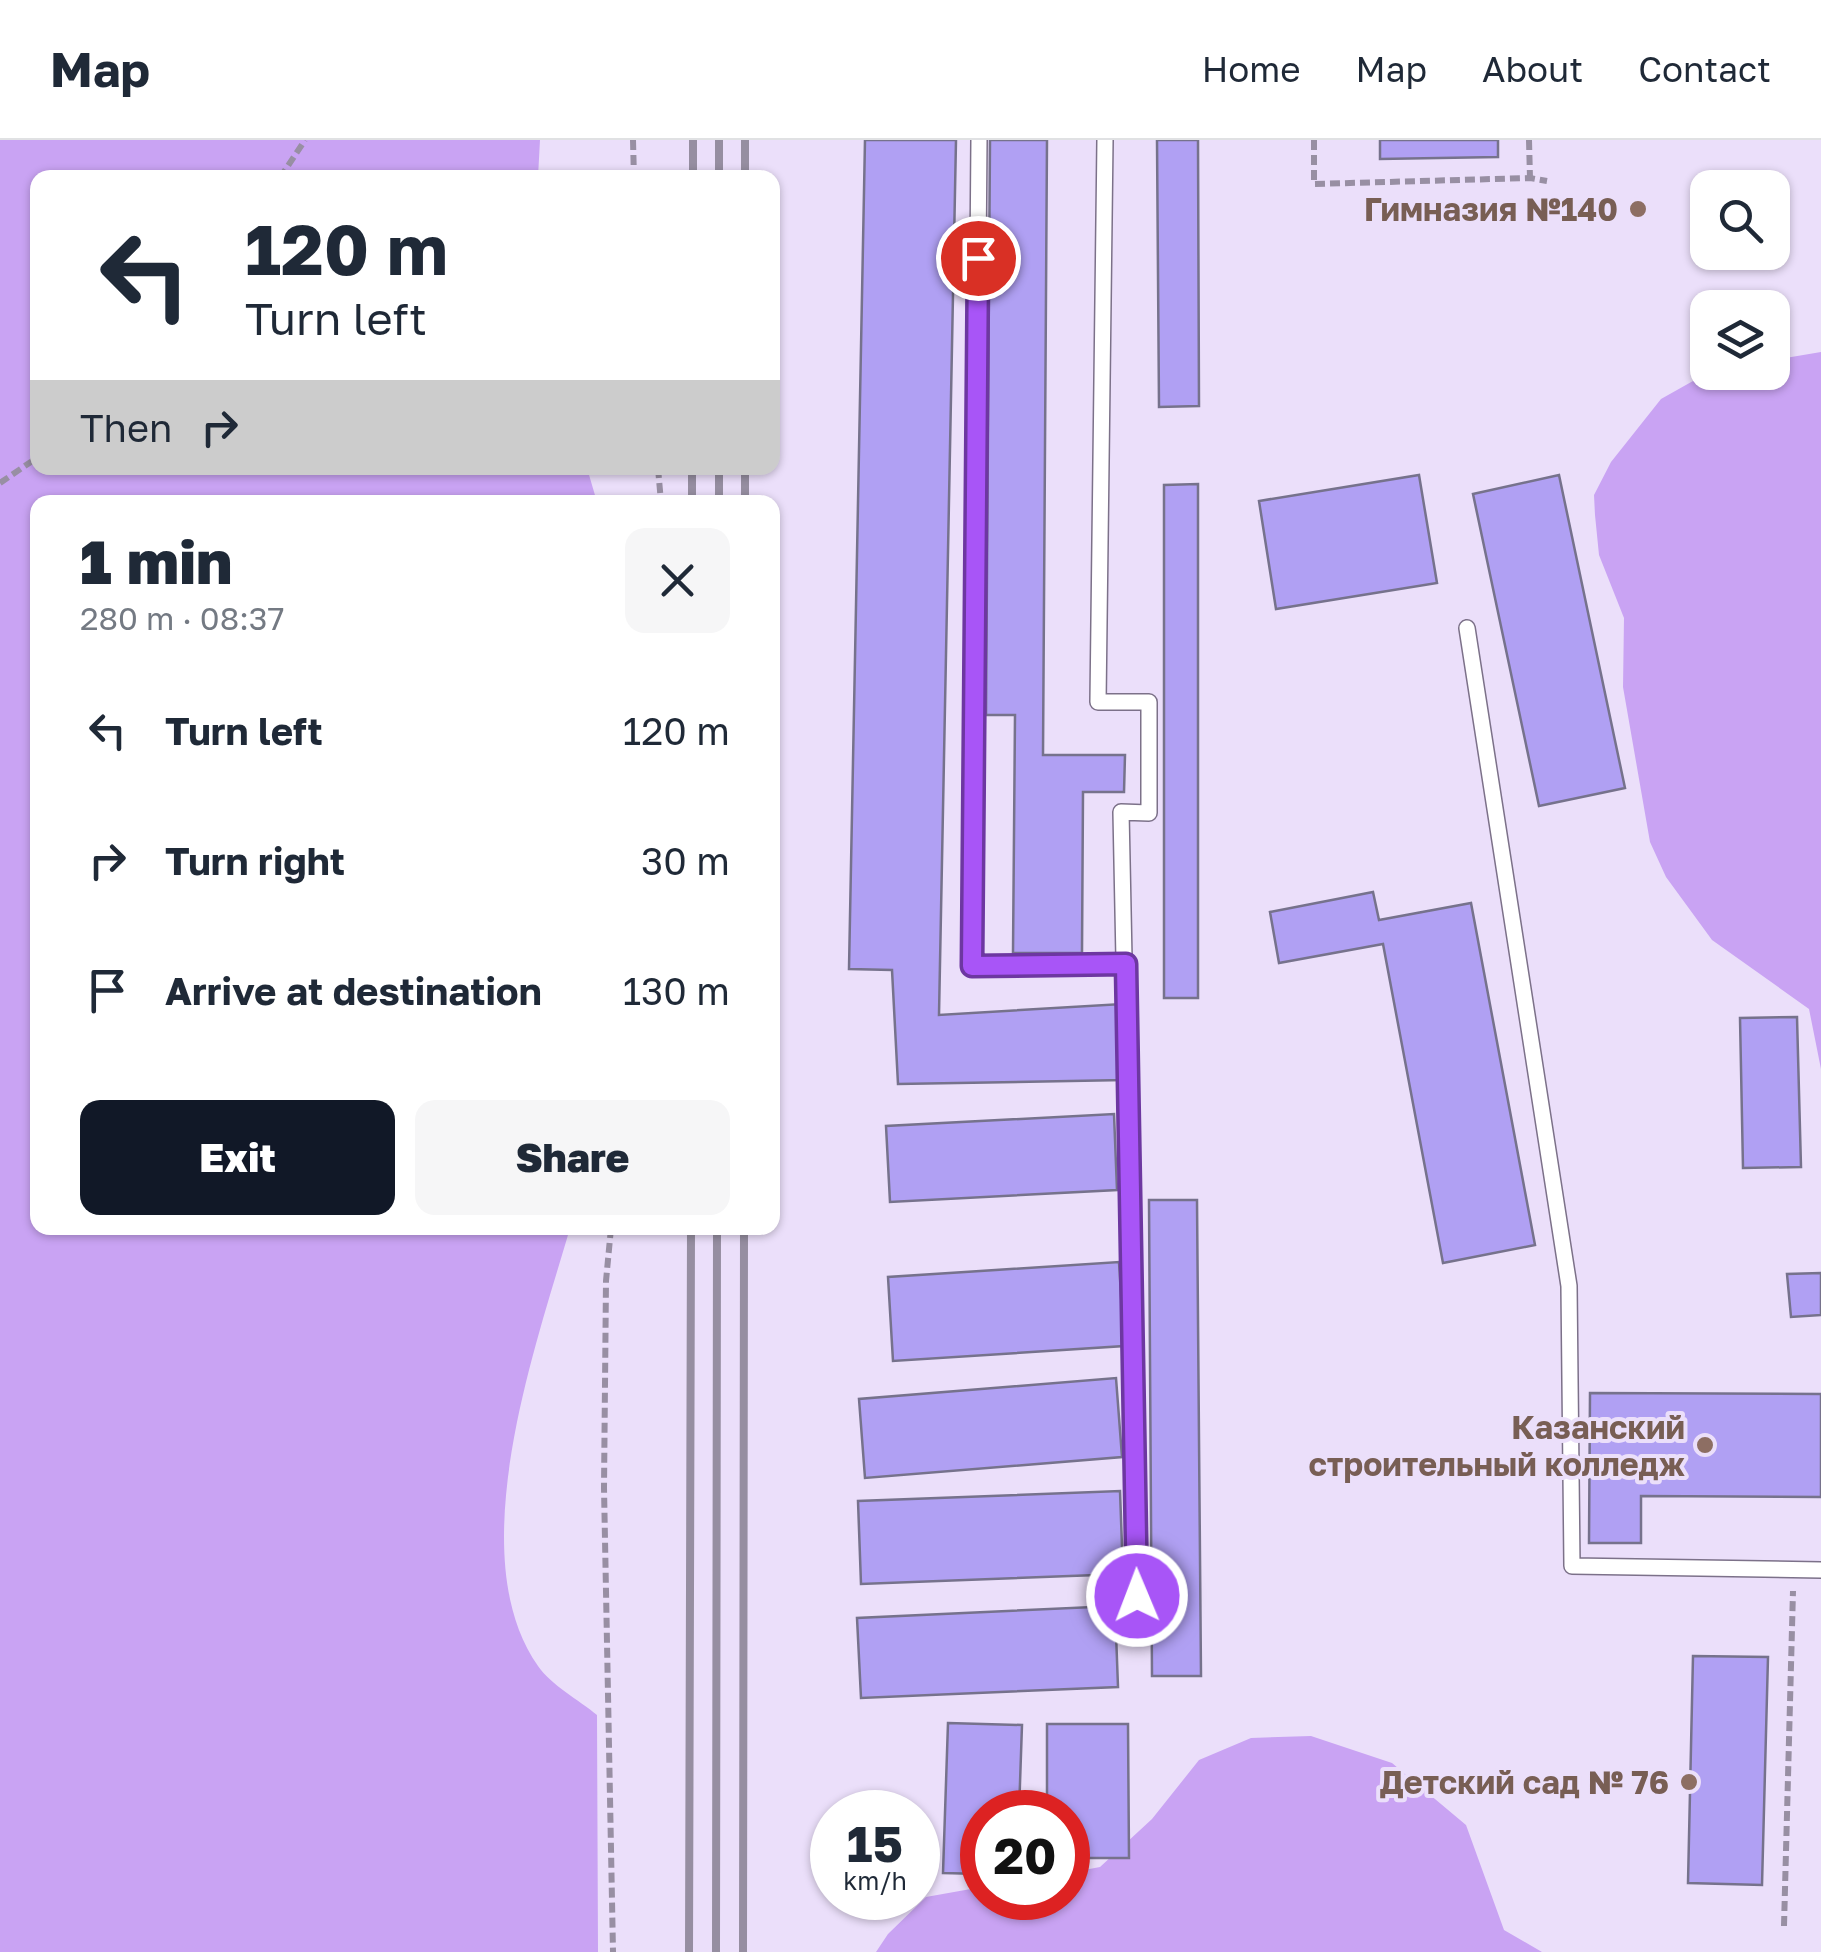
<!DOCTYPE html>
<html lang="en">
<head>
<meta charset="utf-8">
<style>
  :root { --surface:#fff; --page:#f6f6f7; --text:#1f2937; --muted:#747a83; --line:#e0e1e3; --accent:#111827 }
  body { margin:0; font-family:"Golos Text",sans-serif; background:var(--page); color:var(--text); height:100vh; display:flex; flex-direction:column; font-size:38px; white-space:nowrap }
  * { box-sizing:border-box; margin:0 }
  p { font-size:32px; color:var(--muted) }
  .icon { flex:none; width:55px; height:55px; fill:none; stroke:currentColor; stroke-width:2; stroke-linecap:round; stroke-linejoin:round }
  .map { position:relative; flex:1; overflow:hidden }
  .side { position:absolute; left:30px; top:355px; width:750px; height:740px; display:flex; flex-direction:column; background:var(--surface); border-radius:20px; box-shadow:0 2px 8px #0004 }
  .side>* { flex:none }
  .hud { position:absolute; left:30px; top:30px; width:750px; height:305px; border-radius:20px; box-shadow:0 2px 8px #0004; background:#fff; color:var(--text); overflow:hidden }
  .controls { position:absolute; left:1690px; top:30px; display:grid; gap:20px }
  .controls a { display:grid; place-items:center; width:100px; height:100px; border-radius:20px; background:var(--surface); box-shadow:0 2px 8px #0004; font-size:50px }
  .speed { position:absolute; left:810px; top:1650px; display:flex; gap:20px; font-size:50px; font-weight:700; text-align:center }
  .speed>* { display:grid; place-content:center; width:130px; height:130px; border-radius:50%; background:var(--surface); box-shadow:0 2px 8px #0004; line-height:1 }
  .speed small { font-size:25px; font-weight:400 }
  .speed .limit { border:15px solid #d22; background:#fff; color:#111 }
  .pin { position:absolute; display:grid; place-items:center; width:85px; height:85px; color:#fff; margin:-42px; border:5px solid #fff; border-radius:50%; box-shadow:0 2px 10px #0007 }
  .me { position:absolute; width:110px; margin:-55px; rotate:359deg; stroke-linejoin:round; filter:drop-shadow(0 0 8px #0008) }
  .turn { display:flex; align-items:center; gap:35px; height:210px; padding:0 50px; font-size:45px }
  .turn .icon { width:130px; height:130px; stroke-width:2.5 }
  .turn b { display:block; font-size:70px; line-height:85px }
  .then { display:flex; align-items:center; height:95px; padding:0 50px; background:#0003; gap:20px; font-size:38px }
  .round { display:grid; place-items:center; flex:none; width:105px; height:105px; border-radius:20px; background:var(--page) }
  .summary { display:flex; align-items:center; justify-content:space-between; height:170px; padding:0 50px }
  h1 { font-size:60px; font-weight:800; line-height:75px }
  .cta { display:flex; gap:20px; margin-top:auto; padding:20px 50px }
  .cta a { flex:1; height:115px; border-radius:20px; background:var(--accent); color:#fff; font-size:40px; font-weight:800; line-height:115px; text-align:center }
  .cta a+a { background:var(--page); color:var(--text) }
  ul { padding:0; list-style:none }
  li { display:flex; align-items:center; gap:30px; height:130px; padding:0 50px }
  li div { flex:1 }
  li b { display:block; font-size:38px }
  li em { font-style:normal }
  header { display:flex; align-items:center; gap:60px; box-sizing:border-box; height:140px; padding:0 50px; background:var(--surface); border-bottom:2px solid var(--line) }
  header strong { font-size:48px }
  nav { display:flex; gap:55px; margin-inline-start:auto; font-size:35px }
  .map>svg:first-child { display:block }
  .forest { fill:#c9a3f3 }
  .building { fill:#b0a0f3; stroke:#76728c; stroke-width:2.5 }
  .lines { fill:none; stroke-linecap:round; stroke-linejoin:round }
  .lane-casing { stroke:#7c7189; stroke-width:18 }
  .path { stroke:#988fa3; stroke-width:6; stroke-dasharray:10 5; stroke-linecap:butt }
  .lane { stroke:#fff; stroke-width:15 }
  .rail { stroke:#968ea1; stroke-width:8 }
  .route-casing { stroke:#6d37a1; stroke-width:25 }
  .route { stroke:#a855f7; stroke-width:18 }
  .education-dot { fill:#8d6e63; stroke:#ebdffa; stroke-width:4 }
  .labels { text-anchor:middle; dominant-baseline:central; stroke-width:8; stroke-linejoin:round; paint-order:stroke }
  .education-label { font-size:32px; font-weight:bold; fill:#785e54; stroke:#ebdffa; text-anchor:end }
</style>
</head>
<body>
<header>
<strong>Map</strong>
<nav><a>Home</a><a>Map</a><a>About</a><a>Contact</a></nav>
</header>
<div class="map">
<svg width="1821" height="1812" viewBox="0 0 1821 1812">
  <rect width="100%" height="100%" fill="#ebdffa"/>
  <g class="forest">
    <path d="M 0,0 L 540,0 L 538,37 L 38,38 L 38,328 L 587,328 L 597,362 L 38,362 L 38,1088 L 570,1088 C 536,1206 460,1415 538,1526 C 551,1545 579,1560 597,1575 L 598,1812 L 0,1812 Z"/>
    <path d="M 1821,212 L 1821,929 L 1809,869 L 1712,800 L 1666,737 L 1650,702 L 1623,547 L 1624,478 L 1599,415 L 1595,375 L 1594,355 L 1611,322 L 1661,259 L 1693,241 L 1720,233 L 1772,232 L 1773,220 Z"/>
    <path d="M 1311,1596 L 1392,1623 L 1466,1685 L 1504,1790 L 1542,1812 L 876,1812 L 888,1794 L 926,1757 L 982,1747 L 982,1758 L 1068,1758 L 1068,1733 L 1100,1727 L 1152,1679 L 1199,1620 L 1251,1598 Z"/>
  </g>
  <g class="building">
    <path d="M 865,0 L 956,0 L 939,875 L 1122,864 L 1124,940 L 898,944 L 892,830 L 849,829 Z"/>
    <path d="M 990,0 L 1047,0 L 1043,615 L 1125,615 L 1124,652 L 1083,652 L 1082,813 L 1013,813 L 1015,575 L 986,575 Z"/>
    <path d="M 1157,0 L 1198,0 L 1199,266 L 1159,267 Z"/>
    <path d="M 1380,0 L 1498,0 L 1498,17 L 1380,19 Z"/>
    <path d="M 1419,335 L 1437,443 L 1276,469 L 1259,361 Z"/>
    <path d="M 1559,335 L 1625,648 L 1539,666 L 1473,354 Z"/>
    <path d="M 1198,344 L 1198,858 L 1164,858 L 1164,345 Z"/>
    <path d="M 1373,752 L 1379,780 L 1471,763 L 1535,1105 L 1443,1123 L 1383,804 L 1279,823 L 1270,772 Z"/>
    <path d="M 1797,877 L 1801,1027 L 1743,1028 L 1740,878 Z"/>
    <path d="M 1114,974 L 1117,1050 L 890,1062 L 886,986 Z"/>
    <path d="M 1149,1060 L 1197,1060 L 1201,1536 L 1152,1536 Z"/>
    <path d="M 1119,1122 L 1124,1206 L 893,1221 L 888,1137 Z"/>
    <path d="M 1821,1133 L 1821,1175 L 1791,1177 L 1787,1134 Z"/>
    <path d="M 1116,1238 L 1122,1317 L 865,1338 L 859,1259 Z"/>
    <path d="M 1590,1253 L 1821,1254 L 1821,1357 L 1641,1356 L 1641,1403 L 1589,1403 Z"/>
    <path d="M 1120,1351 L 1123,1434 L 861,1444 L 858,1361 Z"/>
    <path d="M 1115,1466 L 1118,1547 L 861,1558 L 857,1478 Z"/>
    <path d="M 1693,1516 L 1768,1517 L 1762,1745 L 1688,1743 Z"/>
    <path d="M 948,1583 L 1022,1585 L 1019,1672 L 982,1672 L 982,1734 L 943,1733 Z"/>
    <path d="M 1047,1584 L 1128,1584 L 1129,1718 L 1068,1718 L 1068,1672 L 1047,1672 Z"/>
  </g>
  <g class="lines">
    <g class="lane-casing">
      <g id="lane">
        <path d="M 979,0 L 972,826 L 1127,824"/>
        <path d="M 1105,0 L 1098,562 L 1149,562 L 1149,673 L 1121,672 L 1137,1456"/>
        <path d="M 1467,488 L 1569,1146 L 1572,1426 L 1821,1430"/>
      </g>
    </g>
    <g class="path">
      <path d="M 633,0 L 634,38"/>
      <path d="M 1314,0 L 1314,44 L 1530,38 L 1547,41"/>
      <path d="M 1529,0 L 1530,38"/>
      <path d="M 280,38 L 305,0"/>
      <path d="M 658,328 L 661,362"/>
      <path d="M 0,343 L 38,317"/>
      <path d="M 611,1088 L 606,1141 L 604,1348 L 613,1812"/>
      <path d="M 1784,1786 L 1793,1451"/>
    </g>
    <use href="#lane" class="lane"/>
    <g class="rail">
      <path d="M 693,38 L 693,0"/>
      <path d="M 719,38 L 719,0"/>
      <path d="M 745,38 L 745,0"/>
      <path d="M 692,362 L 692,328"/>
      <path d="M 719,362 L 719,328"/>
      <path d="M 745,362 L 745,328"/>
      <path d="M 689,1812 L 691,1088"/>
      <path d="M 716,1812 L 717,1088"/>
      <path d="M 743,1812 L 744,1088"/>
    </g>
  </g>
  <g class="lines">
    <g class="route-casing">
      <path id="route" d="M 978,118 L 972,826 L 1126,824 L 1137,1456"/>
    </g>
    <use href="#route" class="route"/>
  </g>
  <g class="education-dot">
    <circle cx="1638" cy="69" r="10"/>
    <circle cx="1705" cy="1305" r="10"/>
    <circle cx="1689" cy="1642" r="10"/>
  </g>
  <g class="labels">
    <g class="education-label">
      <text x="1618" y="69">Гимназия №140</text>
      <text x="1685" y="1287">Казанский<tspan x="1685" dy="37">строительный колледж</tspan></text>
      <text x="1669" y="1642">Детский сад № 76</text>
    </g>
  </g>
</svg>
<div class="controls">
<a><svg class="icon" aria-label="search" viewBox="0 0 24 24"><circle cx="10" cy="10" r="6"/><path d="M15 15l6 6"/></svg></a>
<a><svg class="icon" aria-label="layers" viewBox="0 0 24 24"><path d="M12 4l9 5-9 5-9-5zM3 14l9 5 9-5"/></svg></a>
</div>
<div class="speed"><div>15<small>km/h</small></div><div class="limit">20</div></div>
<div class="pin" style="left:978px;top:118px;background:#d93025"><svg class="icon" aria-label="arrive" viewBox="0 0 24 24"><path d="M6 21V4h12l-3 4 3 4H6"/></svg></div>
<svg class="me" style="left:1137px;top:1456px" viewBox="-20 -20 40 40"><circle r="17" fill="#a855f7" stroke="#fff" stroke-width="3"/><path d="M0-11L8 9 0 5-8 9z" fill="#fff"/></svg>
<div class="hud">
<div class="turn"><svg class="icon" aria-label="left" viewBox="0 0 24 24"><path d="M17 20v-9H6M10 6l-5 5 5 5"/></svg><div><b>120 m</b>Turn left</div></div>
<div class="then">Then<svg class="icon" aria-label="right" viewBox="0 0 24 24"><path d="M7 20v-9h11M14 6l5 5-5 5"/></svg></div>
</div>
<section class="side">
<div class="summary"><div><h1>1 min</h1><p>280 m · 08:37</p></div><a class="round"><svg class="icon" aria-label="close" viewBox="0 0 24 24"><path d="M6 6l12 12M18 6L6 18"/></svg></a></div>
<ul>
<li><svg class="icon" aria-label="left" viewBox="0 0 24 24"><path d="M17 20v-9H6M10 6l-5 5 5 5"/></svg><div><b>Turn left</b></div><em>120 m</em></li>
<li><svg class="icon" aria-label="right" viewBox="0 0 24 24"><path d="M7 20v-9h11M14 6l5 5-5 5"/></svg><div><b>Turn right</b></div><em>30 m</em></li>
<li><svg class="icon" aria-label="arrive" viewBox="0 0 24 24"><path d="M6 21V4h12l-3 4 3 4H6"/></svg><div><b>Arrive at destination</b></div><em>130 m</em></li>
</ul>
<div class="cta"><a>Exit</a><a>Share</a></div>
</section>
</div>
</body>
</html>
